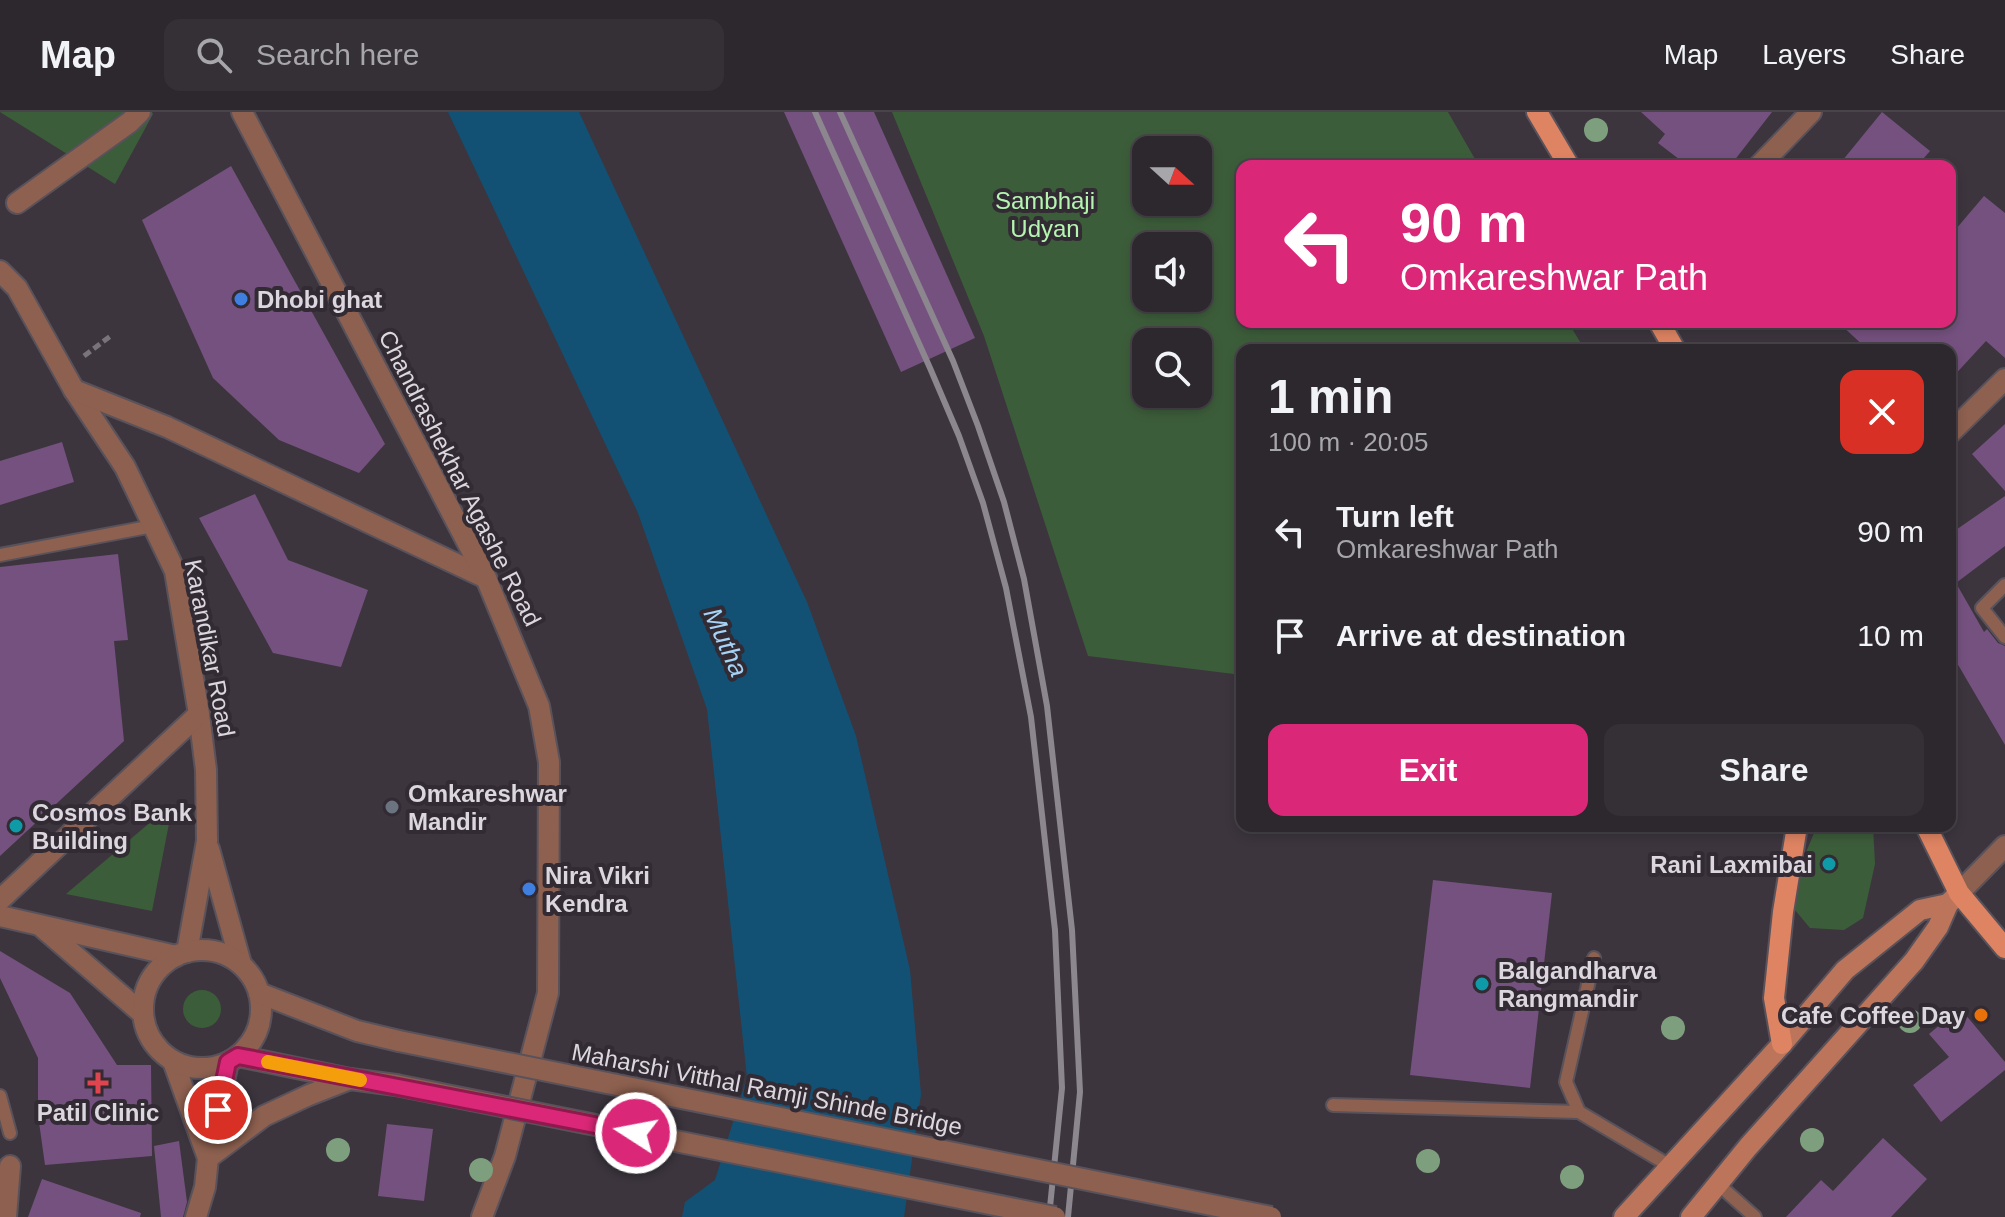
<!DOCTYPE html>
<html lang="en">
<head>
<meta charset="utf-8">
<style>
  :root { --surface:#2d282e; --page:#353036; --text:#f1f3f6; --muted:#a7a6aa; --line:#48444a; --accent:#db2777 }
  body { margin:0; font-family:Arial,sans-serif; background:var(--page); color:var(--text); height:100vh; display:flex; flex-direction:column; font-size:30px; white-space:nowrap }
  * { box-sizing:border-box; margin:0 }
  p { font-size:26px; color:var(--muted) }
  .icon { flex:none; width:44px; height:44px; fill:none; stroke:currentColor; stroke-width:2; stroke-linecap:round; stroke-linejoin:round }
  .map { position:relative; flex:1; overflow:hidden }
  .panel { position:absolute; left:1236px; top:232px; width:720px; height:488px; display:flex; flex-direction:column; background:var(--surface); border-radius:16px; box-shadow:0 4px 12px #0003,0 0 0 2px var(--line) }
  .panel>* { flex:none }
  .banner { position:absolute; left:1236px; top:48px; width:720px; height:168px; border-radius:16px; box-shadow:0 4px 12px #0003,0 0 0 2px var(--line); background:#db2777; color:#fff; overflow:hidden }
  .needle { width:52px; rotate:111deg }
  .buttons { position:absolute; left:1132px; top:24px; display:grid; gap:16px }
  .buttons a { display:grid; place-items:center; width:80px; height:80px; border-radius:16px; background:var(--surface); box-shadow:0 4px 12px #0003,0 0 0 2px var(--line); font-size:40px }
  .pin { position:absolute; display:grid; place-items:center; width:68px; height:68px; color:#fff; margin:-34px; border:4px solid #fff; border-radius:50%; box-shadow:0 2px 8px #0007 }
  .me { position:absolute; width:88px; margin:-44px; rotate:281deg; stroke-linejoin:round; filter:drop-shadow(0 0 6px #0008) }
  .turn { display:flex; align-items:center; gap:28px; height:168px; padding:0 32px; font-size:36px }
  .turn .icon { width:104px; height:104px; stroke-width:2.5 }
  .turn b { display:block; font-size:56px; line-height:68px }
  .round { display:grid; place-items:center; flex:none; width:84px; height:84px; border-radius:16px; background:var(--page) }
  .overview { display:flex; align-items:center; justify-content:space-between; height:136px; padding:0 32px }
  h1 { font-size:48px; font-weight:800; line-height:60px }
  .button { display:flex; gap:16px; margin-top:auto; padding:16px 32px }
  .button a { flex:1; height:92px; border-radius:16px; background:var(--accent); color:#fff; font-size:32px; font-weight:800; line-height:92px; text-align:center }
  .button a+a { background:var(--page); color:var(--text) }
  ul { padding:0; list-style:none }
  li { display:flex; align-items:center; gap:24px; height:104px; padding:0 32px }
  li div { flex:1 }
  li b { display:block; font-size:30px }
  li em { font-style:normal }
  header { display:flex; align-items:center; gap:48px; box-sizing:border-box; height:112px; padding:0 40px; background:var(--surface); border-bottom:2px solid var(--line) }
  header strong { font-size:38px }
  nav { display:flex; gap:44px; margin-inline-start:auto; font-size:28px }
  .search { width:560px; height:72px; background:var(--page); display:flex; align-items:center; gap:20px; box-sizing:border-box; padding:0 28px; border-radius:16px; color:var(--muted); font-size:30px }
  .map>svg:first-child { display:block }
  .green { fill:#3c5d3a; fill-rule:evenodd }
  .water { fill:#135174 }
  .building { fill:#75517f }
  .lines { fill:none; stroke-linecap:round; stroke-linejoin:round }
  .service-casing { stroke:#59525b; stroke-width:16 }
  .pedestrian-casing { stroke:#59525b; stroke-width:24 }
  .minor-casing { stroke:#59525b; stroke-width:24 }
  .tertiary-casing { stroke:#59525b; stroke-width:24 }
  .secondary-casing { stroke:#59525b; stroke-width:24 }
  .primary-casing { stroke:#59525b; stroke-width:24 }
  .path { stroke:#79737b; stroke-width:5; stroke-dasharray:8 4; stroke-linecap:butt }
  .service { stroke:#8d604f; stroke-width:12 }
  .pedestrian { stroke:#8d604f; stroke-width:20 }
  .minor { stroke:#8d604f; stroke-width:20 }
  .tertiary { stroke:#8d604f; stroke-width:20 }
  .secondary { stroke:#bc755a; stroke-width:20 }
  .primary { stroke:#df8462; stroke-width:20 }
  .rail { stroke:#8c868e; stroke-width:6 }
  .tertiary-bridge-casing { stroke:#59525b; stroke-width:24; stroke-linecap:butt }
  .tertiary-bridge { stroke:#8d604f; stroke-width:20 }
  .tree { fill:#7e9f7d }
  .route-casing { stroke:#8e194d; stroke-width:20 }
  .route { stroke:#db2777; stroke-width:14 }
  .slow { stroke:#f59e0b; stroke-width:14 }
  .shop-dot { fill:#3f7fe0; stroke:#322b34; stroke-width:3 }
  .worship-dot { fill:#6b7280; stroke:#322b34; stroke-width:3 }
  .culture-dot { fill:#0f9aa8; stroke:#322b34; stroke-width:3 }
  .food-dot { fill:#e8710a; stroke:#322b34; stroke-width:3 }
  .health-dot { fill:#e0444e; stroke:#322b34; stroke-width:3 }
  .labels { text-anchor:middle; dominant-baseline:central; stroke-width:8; stroke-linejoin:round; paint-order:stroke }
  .park-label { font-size:24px; fill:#b4f6b0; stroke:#322b34 }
  .poi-label { font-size:24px; font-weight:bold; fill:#dcd7de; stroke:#322b34; text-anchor:start }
  .street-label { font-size:24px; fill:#dcd7de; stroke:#322b34 }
  .water-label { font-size:26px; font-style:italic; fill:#a5d4f6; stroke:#322b34 }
</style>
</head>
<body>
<header>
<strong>Map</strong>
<div class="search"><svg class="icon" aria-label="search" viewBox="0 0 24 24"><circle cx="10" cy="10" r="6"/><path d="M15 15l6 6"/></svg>Search here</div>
<nav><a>Map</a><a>Layers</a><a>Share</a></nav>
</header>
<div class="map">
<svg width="2005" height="1105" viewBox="0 0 2005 1105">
  <rect width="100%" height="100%" fill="#3c353e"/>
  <g class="green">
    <path d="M 0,0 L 152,0 L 153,2 L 115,72 Z"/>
    <path d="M 892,0 L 1448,0 L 1479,54 L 1242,54 L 1242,210 L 1568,210 L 1585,238 L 1242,238 L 1242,563 L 1088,544 L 984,224 ZM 1146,38 L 1198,38 L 1198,90 L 1146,90 ZM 1198,134 L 1198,186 L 1146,186 L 1146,134 ZM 1146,230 L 1198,230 L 1198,282 L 1146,282 Z"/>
    <path d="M 173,691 L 152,799 L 66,782 Z"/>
    <path d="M 1817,714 L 1873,714 L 1875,752 L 1863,806 L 1844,818 L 1810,816 L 1795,798 L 1804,745 Z"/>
    <circle cx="202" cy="897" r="19"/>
  </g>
  <path class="water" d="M 448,0 L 579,0 L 807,490 L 856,624 L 910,858 L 921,982 L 904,1105 L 682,1105 L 685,1090 L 715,1068 L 747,965 L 707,597 L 638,401 Z"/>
  <g class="building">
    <path d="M 784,0 L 874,0 L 975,226 L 901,260 Z"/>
    <path d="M 1641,0 L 1772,0 L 1730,54 L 1688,54 L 1658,31 L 1665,22 Z"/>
    <path d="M 1882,0 L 1930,39 L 1917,54 L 1838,54 Z"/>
    <path d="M 231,54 L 385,332 L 359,361 L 279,328 L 213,266 L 142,108 Z"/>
    <path d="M 1984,84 L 2005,101 L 2005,246 L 1986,229 L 1950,268 L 1950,238 L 1868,238 L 1838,210 L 1950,210 L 1950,124 Z"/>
    <path d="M 2005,312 L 2005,379 L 1972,342 Z"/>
    <path d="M 62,330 L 74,370 L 0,393 L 0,349 Z"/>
    <path d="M 255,382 L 288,448 L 368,478 L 341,555 L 273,541 L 199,406 Z"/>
    <path d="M 2005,384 L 2005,434 L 1956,471 L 1984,520 L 1987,517 L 1998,531 L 2005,534 L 2005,633 L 1950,539 L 1950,422 Z"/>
    <path d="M 118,442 L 128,528 L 114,529 L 124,629 L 0,744 L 0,455 Z"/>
    <path d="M 1433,768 L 1552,781 L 1530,976 L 1410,963 Z"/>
    <path d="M 0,839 L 70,881 L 117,953 L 151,953 L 152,1044 L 45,1053 L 38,1003 L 38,946 L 0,866 Z"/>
    <path d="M 1960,896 L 2005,950 L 2005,958 L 1941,1010 L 1913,973 L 1949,945 L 1929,922 Z"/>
    <path d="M 387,1012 L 433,1017 L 424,1089 L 378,1084 Z"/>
    <path d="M 1883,1026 L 1927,1067 L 1891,1105 L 1786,1105 L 1821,1068 L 1833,1079 Z"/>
    <path d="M 179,1029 L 187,1090 L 183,1105 L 161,1105 L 154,1034 Z"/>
    <path d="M 42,1067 L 141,1101 L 140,1105 L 28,1105 Z"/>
  </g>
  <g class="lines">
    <g class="service-casing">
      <g id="service">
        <path d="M 0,443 L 153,414"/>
        <path d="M 2005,473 L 1982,496 L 2005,525"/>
        <path d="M 1594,846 L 1566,970 L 1579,1000 L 1670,1054"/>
        <path d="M 0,984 L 10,1021"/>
        <path d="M 1333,993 L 1579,1000"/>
        <path d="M 1718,1072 L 1755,1105"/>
      </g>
    </g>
    <g class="pedestrian-casing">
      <path id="pedestrian" d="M 17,91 L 130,10 L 140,0"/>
    </g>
    <g class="minor-casing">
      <g id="minor">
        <path d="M 1759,54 L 1811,0"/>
        <path d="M 0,159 L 17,176 L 74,278 L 125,355 L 175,459 L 199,602 L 206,658 L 207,729 L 187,840"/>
        <path d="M 74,278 L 167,315 L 486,466"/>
        <path d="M 1950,321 L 2005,267"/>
        <path d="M 209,737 L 241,852"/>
        <path d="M 0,788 L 199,602"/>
        <path d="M 173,949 L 208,1046"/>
        <path d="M 6,1105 L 10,1054"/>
        <path d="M 196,1105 L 205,1075 L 208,1046 L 228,950"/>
      </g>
    </g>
    <g class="tertiary-casing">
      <g id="tertiary">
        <path d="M 242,0 L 486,466 L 539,594 L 549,650 L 548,881 L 505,1044 L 482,1105"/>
        <path d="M 1959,781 L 2005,734"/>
        <path d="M 0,804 L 176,844"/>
        <path d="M 43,816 L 143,902"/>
        <circle cx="202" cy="897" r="59"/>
        <path d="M 259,881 L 357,919 L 399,929"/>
        <path d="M 238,944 L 350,967 L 396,973"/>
        <path d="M 208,1046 L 264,1004 L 309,983 L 350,967"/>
      </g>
    </g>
    <g class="secondary-casing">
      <g id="secondary">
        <path d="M 1624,1105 L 1782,932 L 1845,858 L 1920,798 L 1948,792"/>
        <path d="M 1691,1105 L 1748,1035 L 1914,849 L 1938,815 L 1948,792 L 1955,785"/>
      </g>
    </g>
    <g class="primary-casing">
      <g id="primary">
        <path d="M 1537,0 L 1569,54"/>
        <path d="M 1659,210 L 1675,238"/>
        <path d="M 1926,714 L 1959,781 L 2005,836"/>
        <path d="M 1782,932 L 1774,886 L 1783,800 L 1797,714"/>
      </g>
    </g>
    <path class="path" d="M 84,244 L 112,223"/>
    <use href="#service" class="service"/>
    <use href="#pedestrian" class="pedestrian"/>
    <use href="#minor" class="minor"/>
    <use href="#tertiary" class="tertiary"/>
    <use href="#secondary" class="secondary"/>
    <use href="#primary" class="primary"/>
    <g class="rail">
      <path d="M 815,0 L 930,256 L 959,324 L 983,391 L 1006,476 L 1031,605 L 1055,818 L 1062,976 L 1049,1105"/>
      <path d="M 840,0 L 953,249 L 978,314 L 1004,390 L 1024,467 L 1047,594 L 1072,818 L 1080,980 L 1068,1105"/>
    </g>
    <g class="tertiary-bridge-casing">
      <g id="tertiary-bridge">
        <path d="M 399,929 L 1271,1105"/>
        <path d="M 396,973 L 1055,1105"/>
      </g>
    </g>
    <use href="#tertiary-bridge" class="tertiary-bridge"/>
  </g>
  <g class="tree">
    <circle cx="1596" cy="18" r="12"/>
    <circle cx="1910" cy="909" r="12"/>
    <circle cx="1673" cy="916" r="12"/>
    <circle cx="1812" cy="1028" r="12"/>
    <circle cx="338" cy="1038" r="12"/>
    <circle cx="1428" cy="1049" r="12"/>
    <circle cx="481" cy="1058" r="12"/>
    <circle cx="1572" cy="1065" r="12"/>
  </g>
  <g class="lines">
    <g class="route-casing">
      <path id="route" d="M 218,998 L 228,950 L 238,944 L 636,1021"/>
    </g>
    <use href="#route" class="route"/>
    <path class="slow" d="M 268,950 L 360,968"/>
  </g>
  <g class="shop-dot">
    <circle cx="241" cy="187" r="8"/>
    <circle cx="529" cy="777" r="8"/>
  </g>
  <circle class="worship-dot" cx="392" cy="695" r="8"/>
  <g class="culture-dot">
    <circle cx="16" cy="714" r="8"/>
    <circle cx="1829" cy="752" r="8"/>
    <circle cx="1482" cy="872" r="8"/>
  </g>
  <circle class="food-dot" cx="1981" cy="903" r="8"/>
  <path class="health-dot" d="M94 959h8v8h8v8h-8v8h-8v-8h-8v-8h8z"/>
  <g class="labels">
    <g class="park-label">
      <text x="1045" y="88">Sambhaji<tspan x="1045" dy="28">Udyan</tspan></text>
    </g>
    <g class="poi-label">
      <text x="257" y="187">Dhobi ghat</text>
      <text x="408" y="681">Omkareshwar<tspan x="408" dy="28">Mandir</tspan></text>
      <text x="32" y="700">Cosmos Bank<tspan x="32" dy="28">Building</tspan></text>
      <text x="1813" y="752" text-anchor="end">Rani Laxmibai</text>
      <text x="545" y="763">Nira Vikri<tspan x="545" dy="28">Kendra</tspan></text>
      <text x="1498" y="858">Balgandharva<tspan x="1498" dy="28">Rangmandir</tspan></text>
      <text x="1965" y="903" text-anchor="end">Cafe Coffee Day</text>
      <text x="98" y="1000" text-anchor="middle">Patil Clinic</text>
    </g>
    <g class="street-label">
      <text transform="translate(460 366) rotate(63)">Chandrashekhar Agashe Road</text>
      <text transform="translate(210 536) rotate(79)">Karandikar Road</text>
      <text transform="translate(767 977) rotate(11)">Maharshi Vitthal Ramji Shinde Bridge</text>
    </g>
    <g class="water-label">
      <text transform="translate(726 530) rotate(66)">Mutha</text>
    </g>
  </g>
</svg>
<div class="buttons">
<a><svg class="needle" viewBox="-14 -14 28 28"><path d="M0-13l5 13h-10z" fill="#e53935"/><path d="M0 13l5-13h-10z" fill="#a7a6aa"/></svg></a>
<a><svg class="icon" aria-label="sound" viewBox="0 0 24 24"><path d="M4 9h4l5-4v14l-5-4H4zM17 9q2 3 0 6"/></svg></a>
<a><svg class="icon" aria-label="search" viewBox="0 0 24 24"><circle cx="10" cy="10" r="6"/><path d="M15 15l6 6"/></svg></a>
</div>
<div class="pin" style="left:218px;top:998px;background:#d93025"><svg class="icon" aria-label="arrive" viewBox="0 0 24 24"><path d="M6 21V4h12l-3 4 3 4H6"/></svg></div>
<svg class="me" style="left:636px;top:1021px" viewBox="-20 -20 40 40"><circle r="17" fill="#db2777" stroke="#fff" stroke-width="3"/><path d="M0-11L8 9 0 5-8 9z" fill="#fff"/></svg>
<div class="banner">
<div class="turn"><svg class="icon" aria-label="left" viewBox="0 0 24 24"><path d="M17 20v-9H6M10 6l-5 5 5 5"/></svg><div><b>90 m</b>Omkareshwar Path</div></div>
</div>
<section class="panel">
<div class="overview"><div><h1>1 min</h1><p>100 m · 20:05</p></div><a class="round" style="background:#d93025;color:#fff"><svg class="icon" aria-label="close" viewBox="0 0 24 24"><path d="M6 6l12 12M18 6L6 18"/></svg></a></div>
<ul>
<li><svg class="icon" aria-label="left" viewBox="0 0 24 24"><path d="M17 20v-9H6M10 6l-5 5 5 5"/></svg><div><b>Turn left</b><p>Omkareshwar Path</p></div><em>90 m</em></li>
<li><svg class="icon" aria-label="arrive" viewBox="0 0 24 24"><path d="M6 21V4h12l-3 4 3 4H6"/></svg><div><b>Arrive at destination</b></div><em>10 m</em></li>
</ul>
<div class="button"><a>Exit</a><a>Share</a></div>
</section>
</div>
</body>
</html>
